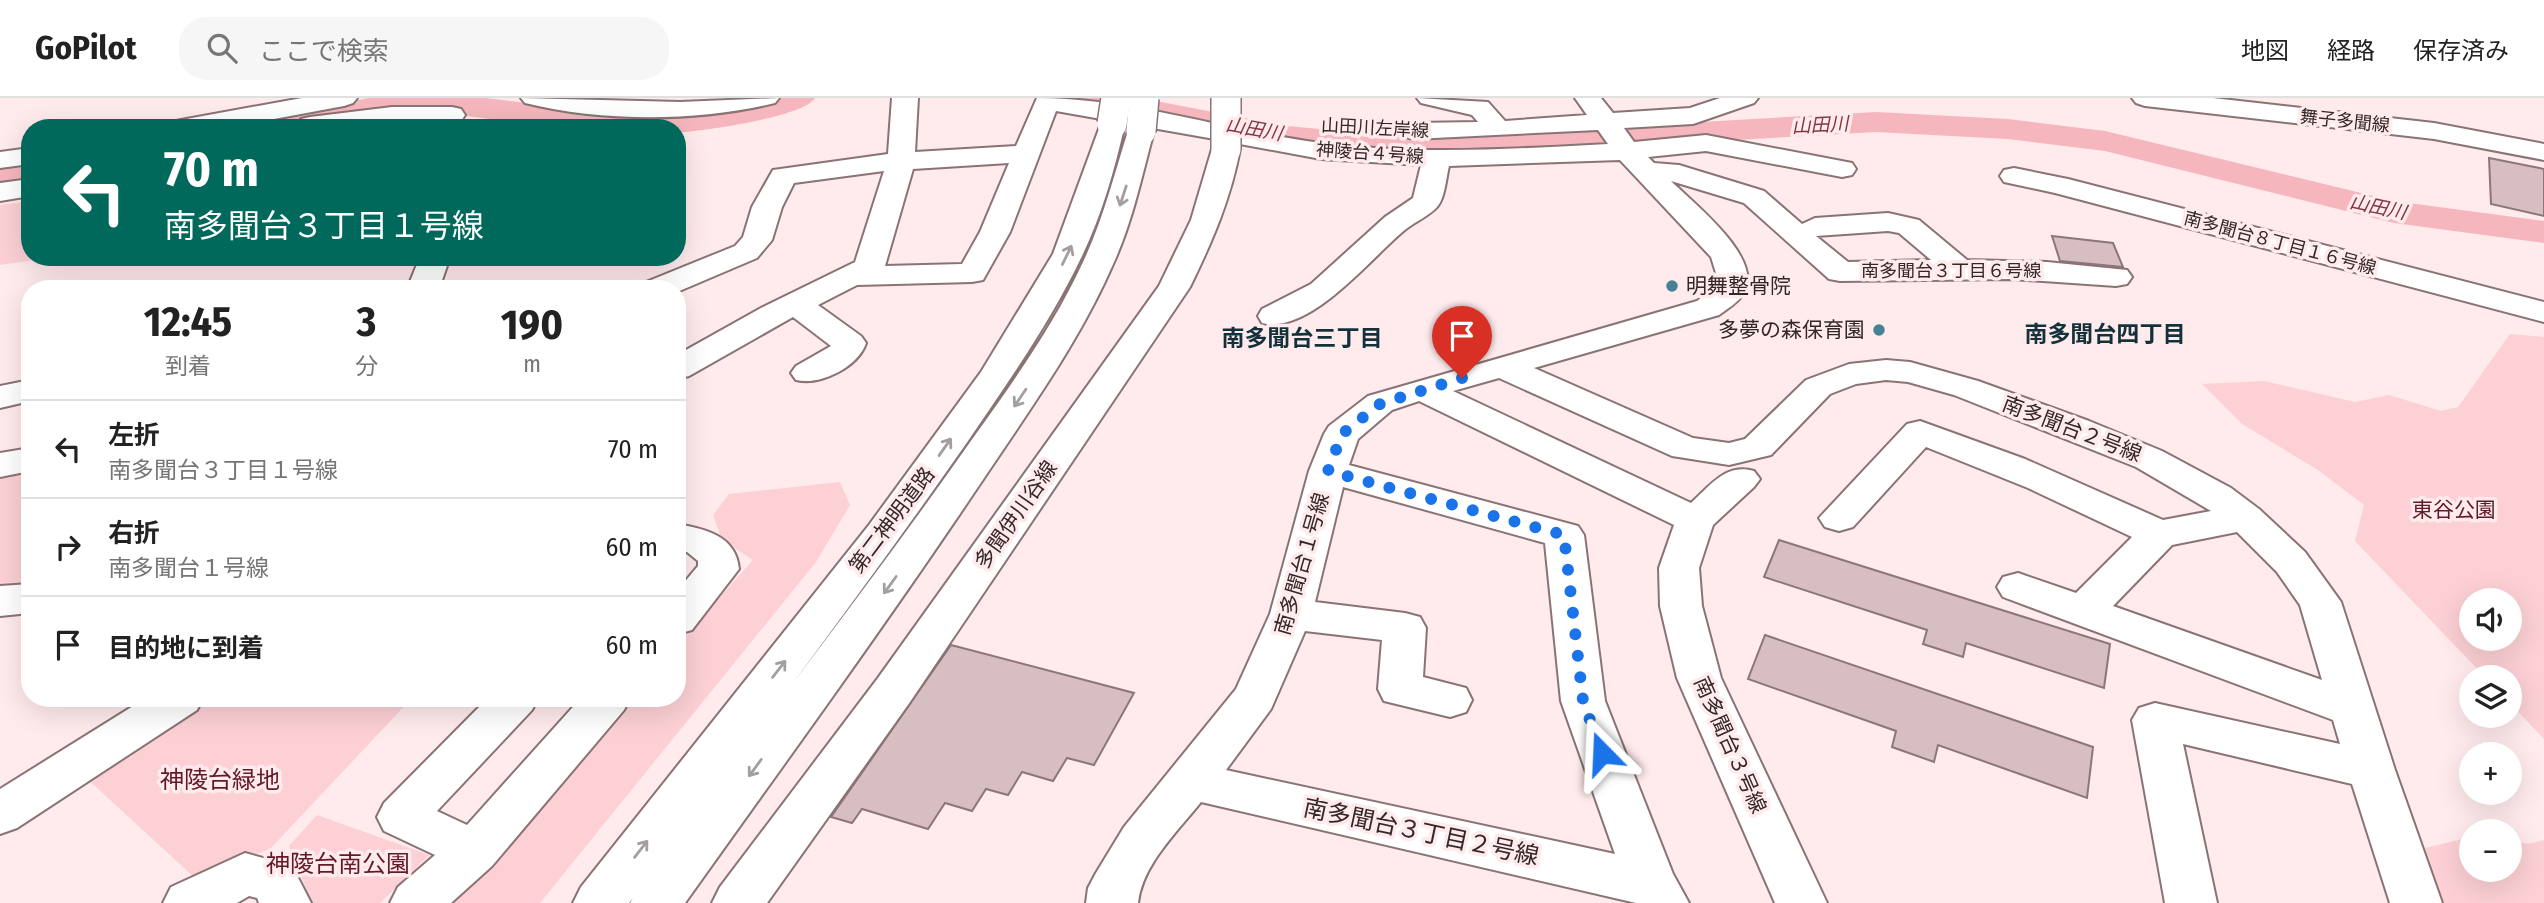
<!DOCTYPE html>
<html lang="ja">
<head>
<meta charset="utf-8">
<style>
  :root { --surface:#fff; --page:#f6f6f6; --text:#222; --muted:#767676; --line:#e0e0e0 }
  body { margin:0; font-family:"Fira Sans Condensed","Noto Sans JP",sans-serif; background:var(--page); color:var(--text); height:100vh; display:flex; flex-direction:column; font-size:26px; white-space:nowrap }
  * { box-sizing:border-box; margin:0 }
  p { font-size:23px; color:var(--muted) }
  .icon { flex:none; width:38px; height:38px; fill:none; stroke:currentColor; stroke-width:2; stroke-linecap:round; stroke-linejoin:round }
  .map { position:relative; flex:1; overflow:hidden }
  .panel { position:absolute; left:21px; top:182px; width:665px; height:427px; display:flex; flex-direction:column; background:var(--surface); border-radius:28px; box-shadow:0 7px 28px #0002 }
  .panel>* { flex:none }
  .guide { position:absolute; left:21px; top:21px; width:665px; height:147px; border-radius:28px; box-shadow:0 7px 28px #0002; background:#00695c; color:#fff; overflow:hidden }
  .buttons { position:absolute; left:2459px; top:490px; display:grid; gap:14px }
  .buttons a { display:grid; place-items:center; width:63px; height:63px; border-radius:50%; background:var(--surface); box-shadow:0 7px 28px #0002; font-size:35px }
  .pin { position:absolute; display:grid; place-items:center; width:60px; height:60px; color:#fff; margin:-72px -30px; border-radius:50% 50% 50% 0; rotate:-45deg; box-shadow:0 0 7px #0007 }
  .pin .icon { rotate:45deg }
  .me { position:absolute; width:77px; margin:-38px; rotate:339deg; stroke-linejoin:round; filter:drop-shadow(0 0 5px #0008) }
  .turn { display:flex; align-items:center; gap:24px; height:147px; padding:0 28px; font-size:32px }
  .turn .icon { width:91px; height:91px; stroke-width:2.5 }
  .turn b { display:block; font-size:49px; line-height:60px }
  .eta { display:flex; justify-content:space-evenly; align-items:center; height:119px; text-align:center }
  .eta b { font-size:42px; font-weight:700; line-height:49px }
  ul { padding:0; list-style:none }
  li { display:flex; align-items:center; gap:21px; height:98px; padding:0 28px; border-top:2px solid var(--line) }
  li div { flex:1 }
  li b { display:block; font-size:26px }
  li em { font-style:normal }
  header { display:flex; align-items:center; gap:42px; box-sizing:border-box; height:98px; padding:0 35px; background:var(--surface); border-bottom:2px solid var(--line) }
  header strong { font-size:33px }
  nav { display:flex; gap:38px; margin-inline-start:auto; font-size:24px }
  .search { width:490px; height:63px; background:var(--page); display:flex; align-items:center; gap:18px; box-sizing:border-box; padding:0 24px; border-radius:28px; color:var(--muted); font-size:26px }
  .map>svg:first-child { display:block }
  .green { fill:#fcd0d5; fill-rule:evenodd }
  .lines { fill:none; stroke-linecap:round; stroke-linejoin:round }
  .river { fill:#f6b6bd; fill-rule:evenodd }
  .building { fill:#d7bec1; stroke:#8d7678; stroke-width:2 }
  .minor-casing { stroke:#8a7375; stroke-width:4 }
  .highway-casing { stroke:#8a7375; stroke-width:4 }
  .minor { fill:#fff; fill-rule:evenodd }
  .highway { fill:#fff; fill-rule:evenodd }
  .minor-bridge-casing { stroke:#8a7375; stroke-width:32; stroke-linecap:butt }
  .highway-bridge-casing { stroke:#8a7375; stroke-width:32; stroke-linecap:butt }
  .minor-bridge { stroke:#fff; stroke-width:29 }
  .highway-bridge { stroke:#fff; stroke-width:29 }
  .oneway { stroke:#a39e9f }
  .route { stroke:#1a73e8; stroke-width:12; stroke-dasharray:0 21.6 }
  .poi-dot { fill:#448397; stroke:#ffeaec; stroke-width:2.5 }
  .labels { text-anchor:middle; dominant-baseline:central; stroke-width:7; stroke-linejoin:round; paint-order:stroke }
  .far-street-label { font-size:18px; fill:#322829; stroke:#ffeaec }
  .far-water-label { font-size:19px; font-style:italic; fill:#823644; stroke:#ffeaec }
  .poi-label { font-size:21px; fill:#322829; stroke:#ffeaec; text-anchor:start }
  .street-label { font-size:21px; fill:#322829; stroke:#ffeaec }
  .park-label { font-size:21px; fill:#62192a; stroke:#ffeaec }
  .neighbourhood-label { font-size:23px; font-weight:bold; fill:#12313a; stroke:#ffeaec }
  .near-park-label { font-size:24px; fill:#62192a; stroke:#ffeaec }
  .near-street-label { font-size:24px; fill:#322829; stroke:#ffeaec }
</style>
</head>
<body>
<header>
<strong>GoPilot</strong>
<div class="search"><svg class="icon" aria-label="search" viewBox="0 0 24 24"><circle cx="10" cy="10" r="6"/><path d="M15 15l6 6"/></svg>ここで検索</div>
<nav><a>地図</a><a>経路</a><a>保存済み</a></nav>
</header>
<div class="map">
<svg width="2544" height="805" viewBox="0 0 2544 805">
  <rect width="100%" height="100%" fill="#ffeaec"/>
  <g class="green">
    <path d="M 30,103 L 30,159 L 56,159 L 0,167 L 0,107 Z"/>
    <path d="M 2510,236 L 2544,239 L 2544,641 L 2510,605 L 2510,579 L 2485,579 L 2355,443 L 2364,407 L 2318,372 L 2242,326 L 2202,286 L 2264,283 L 2355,304 L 2389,297 L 2441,313 L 2458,309 ZM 2510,502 L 2510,541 L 2471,541 L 2471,502 Z"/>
    <path d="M 30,369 L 30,491 L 0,494 L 0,376 Z"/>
    <path d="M 840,384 L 850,407 L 816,464 L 540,805 L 440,805 L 477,773 L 630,600 L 677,600 L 677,547 L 753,462 L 722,442 L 713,417 L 729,396 Z"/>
    <path d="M 194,600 L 412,600 L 270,751 L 195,780 L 84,678 Z"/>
    <path d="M 317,717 L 429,757 L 380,805 L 312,805 L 289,748 Z"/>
    <path d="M 2471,739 L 2471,772 L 2510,772 L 2510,741 L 2528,746 L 2544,742 L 2544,805 L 2443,805 L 2425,750 Z"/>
  </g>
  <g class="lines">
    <g class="river">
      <path d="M 369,0 L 486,0 L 600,14 L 653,16 L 709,11 L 765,0 L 815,0 C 802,20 704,32 677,35 L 677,30 L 561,30 L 467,18 L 418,16 L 373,19 L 310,30 L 245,30 L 250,23 L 262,20 Z"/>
      <path d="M 1073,0 L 1140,0 L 1287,28 L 1352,34 L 1456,38 L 1876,14 L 2008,21 L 2105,33 L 2394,103 L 2544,123 L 2544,145 L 2394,125 L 2105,53 L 2008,41 L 1876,34 L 1456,58 L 1352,54 L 1287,48 L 1089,10 L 1078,7 Z"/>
      <path d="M 30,65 L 30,87 L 0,92 L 0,70 Z"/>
    </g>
  </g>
  <g class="building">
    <path d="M 2489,60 L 2544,71 L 2544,118 L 2491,106 Z"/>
    <path d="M 2052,138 L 2113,145 L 2123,169 L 2060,163 Z"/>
    <path d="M 1779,442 L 2110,546 L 2104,590 L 1966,545 L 1963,559 L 1923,546 L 1927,532 L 1764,479 Z"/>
    <path d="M 1765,537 L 2093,649 L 2087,700 L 1938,647 L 1934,664 L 1892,649 L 1896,633 L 1748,581 Z"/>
    <path d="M 951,547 L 1134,595 L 1094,667 L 1067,660 L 1053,683 L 1022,674 L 1008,697 L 986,691 L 972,713 L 945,705 L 928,731 L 862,711 L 852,725 L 831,719 Z"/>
  </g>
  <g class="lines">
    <g class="minor-casing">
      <g id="minor">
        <path d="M 302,0 L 357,0 L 353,5 L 344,8 L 225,30 L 168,30 L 172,24 L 181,22 Z"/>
        <path d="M 521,0 L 680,4 L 779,0 L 775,5 C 699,24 601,24 525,5 Z"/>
        <path d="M 892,0 L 918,0 L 915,54 L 1016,48 L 1037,0 C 1133,0 1226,33 1321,45 C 1416,57 1513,51 1608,46 L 1598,32 L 1414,41 L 1405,39 L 1401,33 L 1405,27 L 1414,25 L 1478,24 L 1472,17 L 1421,5 L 1417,0 L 1488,4 L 1505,23 L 1587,17 L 1575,0 L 1601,0 L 1613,15 L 1690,10 L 1720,0 L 1758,0 L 1754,5 L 1693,26 L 1624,30 L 1634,44 L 1706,37 L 1852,65 L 1856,71 L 1852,77 L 1842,79 L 1706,53 L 1648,59 L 1654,65 L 1679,67 L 1764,93 L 1802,126 L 1815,120 L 1888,115 L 1919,122 L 1967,162 L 2047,164 L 2127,172 L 2132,179 L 2127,186 L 2116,188 L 2012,181 L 1840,183 L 1829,181 L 1744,105 L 1671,83 C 1694,106 1764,160 1744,195 C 1739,204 1727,211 1719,217 L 1534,270 L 1693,340 L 1729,345 L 1745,341 L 1806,282 L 1849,266 L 1886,262 L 1910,264 L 1978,283 L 2089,323 L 2162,353 L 2231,390 L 2259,411 L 2305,454 L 2341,504 L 2395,672 L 2442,805 L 2390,805 L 2352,686 L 2183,646 L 2217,805 L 2165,805 L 2132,622 L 2139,610 L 2155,605 L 2340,646 L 2333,622 L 2003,499 L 1997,489 L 2003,479 L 2018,475 L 2076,495 L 2132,439 L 2028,390 L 1926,349 L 1853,429 L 1839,433 L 1825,429 L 1819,420 L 1907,326 L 1920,323 L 2025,361 L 2163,422 L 2211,413 L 2136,369 L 1954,297 L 1908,284 L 1886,282 L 1856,286 L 1830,296 L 1771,357 L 1729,367 L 1672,358 L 1499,280 L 1453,293 L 1691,405 C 1711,387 1726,365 1754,373 L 1760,381 L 1754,389 L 1713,427 L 1699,470 L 1702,508 L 1721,580 L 1827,805 L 1775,805 L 1677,580 L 1660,508 L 1659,470 L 1674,427 L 1419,303 L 1392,312 L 1358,341 L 1349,367 L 1578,428 L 1584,437 L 1605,603 L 1673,776 L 1689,805 L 1636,805 L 1201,704 C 1178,733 1142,767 1138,805 L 1086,805 L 1088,790 L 1096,775 L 1124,729 L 1236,591 L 1270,516 L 1309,373 L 1324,336 L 1329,328 L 1368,298 L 1697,203 L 1715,189 L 1716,175 L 1711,159 L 1620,62 L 1449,68 C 1446,80 1445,100 1437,109 C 1429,118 1416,123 1406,131 C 1372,158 1311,237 1262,225 L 1258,218 L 1262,211 L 1311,186 L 1385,119 L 1413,100 L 1421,67 L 1321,61 L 1229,44 L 1236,45 L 1240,51 C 1231,100 1212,144 1190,189 L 910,604 L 767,805 L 712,805 L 720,789 L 878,580 L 1159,188 L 1191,122 L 1212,51 L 1216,45 L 1226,43 L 1056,13 L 1010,134 L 983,182 L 972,184 L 857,187 L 818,207 L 861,238 L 866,245 C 858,269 820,288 796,282 L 791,275 L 796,268 L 831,248 L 793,219 L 689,278 L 677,281 L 677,257 L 761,210 L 855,164 L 884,73 L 794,85 L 782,109 L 772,142 L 757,160 L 677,194 L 677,191 L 641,191 L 646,184 L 735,148 L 743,139 L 752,109 L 773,72 L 888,56 ZM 1009,65 L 980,134 L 962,166 L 885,168 L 913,71 ZM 1888,133 L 1899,135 L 1931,162 L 1848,164 L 1816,138 ZM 1343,389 L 1545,445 L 1561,603 L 1615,756 L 1226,672 L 1271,611 L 1305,533 L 1382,542 L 1378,591 L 1384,603 L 1450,619 L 1466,614 L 1472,602 L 1466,590 L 1423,579 L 1426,530 L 1420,519 L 1405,515 L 1315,504 ZM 2237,434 L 2277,474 L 2300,507 L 2322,582 L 2113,508 L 2172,447 Z"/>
        <path d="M 2132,0 L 2213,0 L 2434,25 L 2544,46 L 2544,62 L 2434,41 L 2145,8 L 2136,5 Z"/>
        <path d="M 392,9 L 452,9 L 461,11 L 465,17 L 461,23 L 452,25 C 401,25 350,30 299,30 L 297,27 L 301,21 L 310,19 Z"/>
        <path d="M 30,50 L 30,66 L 0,70 L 0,54 Z"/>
        <path d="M 2014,70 L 2068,81 L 2544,204 L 2544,224 L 2055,95 L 2004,84 L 2000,78 L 2004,72 Z"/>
        <path d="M 30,81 L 30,98 L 0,103 L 0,85 Z"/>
        <path d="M 420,159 L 450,159 L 439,191 L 407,191 Z"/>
        <path d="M 30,282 L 30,303 L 0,310 L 0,288 Z"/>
        <path d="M 30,350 L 30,373 L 0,379 L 0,355 Z"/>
        <path d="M 677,426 C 706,431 736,438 739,471 L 692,532 L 677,536 L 677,493 L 698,468 L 698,463 L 687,454 L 677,452 Z"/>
        <path d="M 30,486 L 30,515 L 0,518 L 0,488 Z"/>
        <path d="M 146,600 L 203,600 L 197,612 L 17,730 L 0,736 L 0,691 Z"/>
        <path d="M 488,600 L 538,600 L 532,612 L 437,713 L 467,727 L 581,600 L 630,600 L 624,612 L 492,768 L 451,805 L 390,805 L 398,789 L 435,757 L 384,733 L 377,719 L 384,705 Z"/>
        <path d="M 245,755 L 292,768 L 311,805 L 259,805 L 257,800 L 249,798 L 237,805 L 163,805 L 171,789 Z"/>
      </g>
    </g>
    <g class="highway-casing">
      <path id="highway" d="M 1112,18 L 1121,20 L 1125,26 C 1115,70 1102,117 1082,158 C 1051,223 1009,283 968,343 C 911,425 852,505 793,585 C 854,504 915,423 973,340 C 1013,284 1054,227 1083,164 C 1103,122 1114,77 1128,33 L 1132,27 L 1141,25 L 1150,27 L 1154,33 C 1142,77 1133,122 1114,164 C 1080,243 1028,314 980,386 C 885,528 784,666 685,805 L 630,805 L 633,800 L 629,805 L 573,805 L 581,789 L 869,427 L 981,274 L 1053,156 L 1103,20 Z"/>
    </g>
    <use href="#minor" class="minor"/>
    <use href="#highway" class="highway"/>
    <g class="minor-bridge-casing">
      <path id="minor-bridge" d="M 1226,0 L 1226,51"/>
    </g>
    <g class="highway-bridge-casing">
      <g id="highway-bridge">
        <path d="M 1112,26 L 1116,0"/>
        <path d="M 1141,33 L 1144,0"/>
      </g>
    </g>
    <use href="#minor-bridge" class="minor-bridge"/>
    <use href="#highway-bridge" class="highway-bridge"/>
  </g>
  <defs><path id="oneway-shaft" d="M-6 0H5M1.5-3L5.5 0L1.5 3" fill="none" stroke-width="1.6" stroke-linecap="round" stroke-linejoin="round" transform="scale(1.75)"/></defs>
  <g class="oneway">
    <use href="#oneway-shaft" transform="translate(1123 98) rotate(108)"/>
    <use href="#oneway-shaft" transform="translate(1067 157) rotate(-64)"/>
    <use href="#oneway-shaft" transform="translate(1020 300) rotate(124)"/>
    <use href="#oneway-shaft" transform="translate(945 349) rotate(-55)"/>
    <use href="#oneway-shaft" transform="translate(890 487) rotate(126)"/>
    <use href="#oneway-shaft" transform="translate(779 571) rotate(-52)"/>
    <use href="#oneway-shaft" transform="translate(755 670) rotate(126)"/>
    <use href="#oneway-shaft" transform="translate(641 751) rotate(-52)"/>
  </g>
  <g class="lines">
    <path class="route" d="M 1462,280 L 1380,306 L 1342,336 L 1328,373 L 1564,437 L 1583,603 L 1602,655"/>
  </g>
  <g class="poi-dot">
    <circle cx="1672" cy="188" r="7"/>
    <circle cx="1879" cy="232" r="7"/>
  </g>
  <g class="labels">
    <g class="far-street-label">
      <text transform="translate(2345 23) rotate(6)">舞子多聞線</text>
      <text transform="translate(1375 30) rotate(3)">山田川左岸線</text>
      <text transform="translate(1370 55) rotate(4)">神陵台４号線</text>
      <text transform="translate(2280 145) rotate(15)">南多聞台８丁目１６号線</text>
      <text x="1951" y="173">南多聞台３丁目６号線</text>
    </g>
    <g class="far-water-label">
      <text transform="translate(1820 27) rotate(-3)">山田川</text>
      <text transform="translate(1254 31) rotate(10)">山田川</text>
      <text transform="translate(2378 109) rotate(12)">山田川</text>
    </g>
    <g class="poi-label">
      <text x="1686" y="188">明舞整骨院</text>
      <text x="1865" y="232" text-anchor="end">多夢の森保育園</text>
    </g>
    <g class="street-label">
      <text transform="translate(2072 331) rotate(21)">南多聞台２号線</text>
      <text transform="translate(1016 417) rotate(-55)">多聞伊川谷線</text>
      <text transform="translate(892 422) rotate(-53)">第二神明道路</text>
      <text transform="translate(1302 466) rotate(-74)">南多聞台１号線</text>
      <text transform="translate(1730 647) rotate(66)">南多聞台３号線</text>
    </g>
    <g class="park-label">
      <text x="2454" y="412">東谷公園</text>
    </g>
    <g class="neighbourhood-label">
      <text x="2105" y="236">南多聞台四丁目</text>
      <text x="1302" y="240">南多聞台三丁目</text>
    </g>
    <g class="near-park-label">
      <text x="220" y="682">神陵台緑地</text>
      <text x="338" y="766">神陵台南公園</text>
    </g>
    <g class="near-street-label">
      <text transform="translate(1421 734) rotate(12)">南多聞台３丁目２号線</text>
    </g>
  </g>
</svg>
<div class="buttons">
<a><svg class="icon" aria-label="sound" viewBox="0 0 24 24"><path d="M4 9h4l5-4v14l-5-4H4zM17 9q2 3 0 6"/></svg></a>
<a><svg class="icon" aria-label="layers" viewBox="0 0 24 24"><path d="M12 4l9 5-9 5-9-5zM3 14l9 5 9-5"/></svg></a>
<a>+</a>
<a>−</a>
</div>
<div class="pin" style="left:1462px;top:280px;background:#d93025"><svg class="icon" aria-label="arrive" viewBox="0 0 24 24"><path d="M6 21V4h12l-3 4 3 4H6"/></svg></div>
<svg class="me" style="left:1602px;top:655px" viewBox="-20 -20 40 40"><path d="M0-17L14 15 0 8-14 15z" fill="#1a73e8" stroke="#fff" stroke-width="4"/></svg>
<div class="guide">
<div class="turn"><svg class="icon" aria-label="left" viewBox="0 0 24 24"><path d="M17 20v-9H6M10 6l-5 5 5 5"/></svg><div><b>70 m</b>南多聞台３丁目１号線</div></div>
</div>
<section class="panel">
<div class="eta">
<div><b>12:45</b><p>到着</p></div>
<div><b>3</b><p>分</p></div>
<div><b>190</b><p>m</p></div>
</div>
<ul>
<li><svg class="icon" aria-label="left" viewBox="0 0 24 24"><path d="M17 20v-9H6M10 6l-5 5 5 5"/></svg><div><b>左折</b><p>南多聞台３丁目１号線</p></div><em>70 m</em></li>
<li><svg class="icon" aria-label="right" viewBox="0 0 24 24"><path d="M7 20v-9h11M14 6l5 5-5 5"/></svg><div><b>右折</b><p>南多聞台１号線</p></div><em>60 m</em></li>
<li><svg class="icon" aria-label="arrive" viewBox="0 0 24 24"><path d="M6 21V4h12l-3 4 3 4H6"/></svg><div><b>目的地に到着</b></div><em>60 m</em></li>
</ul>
</section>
</div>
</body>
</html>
